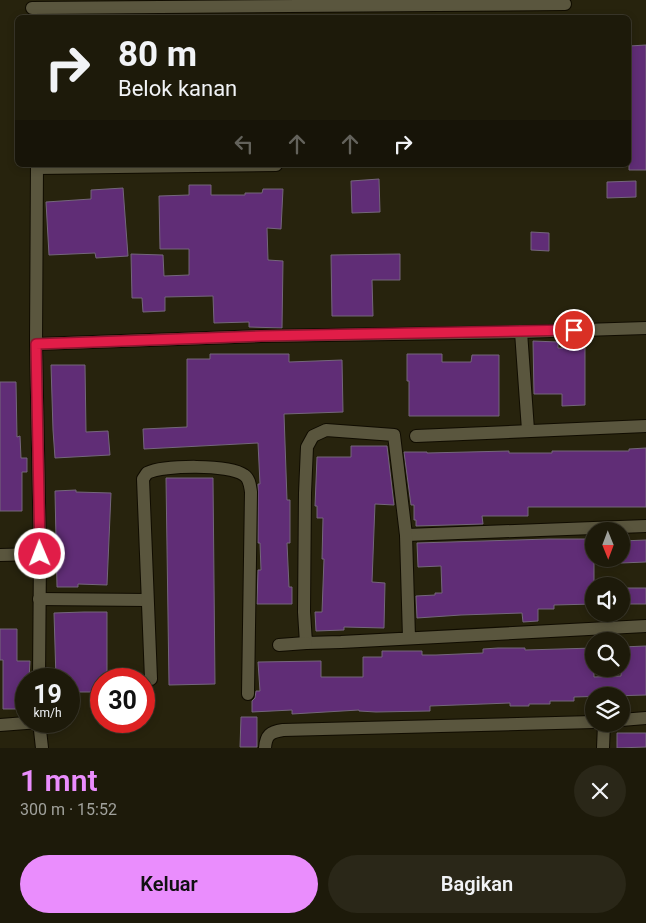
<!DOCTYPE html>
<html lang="id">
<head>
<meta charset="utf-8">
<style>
  :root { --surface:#1d1a0a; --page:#2a2718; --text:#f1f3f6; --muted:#a0a19c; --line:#3b382b; --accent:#ea8dfd }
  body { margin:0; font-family:Roboto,sans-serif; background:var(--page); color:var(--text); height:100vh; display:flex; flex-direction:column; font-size:19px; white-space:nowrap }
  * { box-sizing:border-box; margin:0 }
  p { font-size:16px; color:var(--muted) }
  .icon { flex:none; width:28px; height:28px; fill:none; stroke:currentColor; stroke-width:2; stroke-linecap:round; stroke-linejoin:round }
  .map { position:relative; height:748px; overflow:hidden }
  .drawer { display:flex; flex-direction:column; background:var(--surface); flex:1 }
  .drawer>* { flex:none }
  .guide { position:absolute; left:15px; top:15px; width:616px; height:152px; border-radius:8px; box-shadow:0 2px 8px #0003,0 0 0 1px var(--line); background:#1d1a0a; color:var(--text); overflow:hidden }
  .needle { width:32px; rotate:179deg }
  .buttons { position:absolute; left:585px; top:522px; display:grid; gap:10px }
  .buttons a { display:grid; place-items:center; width:45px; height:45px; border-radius:50%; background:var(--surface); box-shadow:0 2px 8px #0003,0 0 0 1px var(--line); font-size:25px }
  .speed { position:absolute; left:15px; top:668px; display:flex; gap:10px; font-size:25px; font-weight:700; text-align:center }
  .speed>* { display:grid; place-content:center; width:65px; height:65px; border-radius:50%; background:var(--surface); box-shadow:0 2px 8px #0003,0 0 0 1px var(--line); line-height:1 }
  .speed small { font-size:12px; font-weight:400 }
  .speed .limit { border:8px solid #d22; background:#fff; color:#111 }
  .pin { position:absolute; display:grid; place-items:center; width:42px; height:42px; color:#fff; margin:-21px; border:2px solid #fff; border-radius:50%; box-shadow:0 1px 5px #0007 }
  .me { position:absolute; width:55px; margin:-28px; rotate:359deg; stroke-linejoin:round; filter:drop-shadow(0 0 4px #0008) }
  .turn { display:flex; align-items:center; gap:18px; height:105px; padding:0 20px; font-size:22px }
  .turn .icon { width:65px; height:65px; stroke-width:2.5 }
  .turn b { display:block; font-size:35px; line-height:42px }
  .lanes { display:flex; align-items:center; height:48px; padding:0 20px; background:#0003; justify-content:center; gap:25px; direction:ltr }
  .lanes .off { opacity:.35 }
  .round { display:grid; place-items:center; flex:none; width:52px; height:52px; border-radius:26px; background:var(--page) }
  .overview { display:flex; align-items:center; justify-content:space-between; height:85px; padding:0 20px }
  h1 { font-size:30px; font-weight:600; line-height:38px; color:var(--accent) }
  .cta { display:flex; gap:10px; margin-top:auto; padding:10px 20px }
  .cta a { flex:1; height:58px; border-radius:30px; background:var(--accent); color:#111; font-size:20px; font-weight:600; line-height:58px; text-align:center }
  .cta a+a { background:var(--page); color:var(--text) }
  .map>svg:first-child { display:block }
  .building { fill:#602d76; stroke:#74667b }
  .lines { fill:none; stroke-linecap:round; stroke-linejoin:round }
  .minor-casing { stroke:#100c00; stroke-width:14 }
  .minor { stroke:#5a563e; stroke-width:12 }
  .route-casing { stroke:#92132f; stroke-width:12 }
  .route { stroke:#e11d48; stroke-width:9 }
</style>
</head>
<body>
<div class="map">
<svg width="646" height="748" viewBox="0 0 646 748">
  <rect width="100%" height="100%" fill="#27230d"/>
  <g class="building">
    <path d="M 646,45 L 646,170 L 629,170 L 629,46 Z"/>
    <path d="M 379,179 L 380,212 L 352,213 L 351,181 Z"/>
    <path d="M 636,181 L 636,197 L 607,198 L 607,182 Z"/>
    <path d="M 189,185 L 211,185 L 211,195 L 245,195 L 245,193 L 262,193 L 263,189 L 283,189 L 281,229 L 267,228 L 268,260 L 283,261 L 282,328 L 249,327 L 249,322 L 214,323 L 213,296 L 165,297 L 165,311 L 143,312 L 142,298 L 132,298 L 131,254 L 163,255 L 164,276 L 189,275 L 189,249 L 160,249 L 159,196 L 189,195 Z"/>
    <path d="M 123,188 L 128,256 L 96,258 L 95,253 L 49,255 L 46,202 L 91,199 L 91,190 Z"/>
    <path d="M 531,232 L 549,233 L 549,251 L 531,250 Z"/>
    <path d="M 400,254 L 400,280 L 372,280 L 373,316 L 332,316 L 331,255 Z"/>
    <path d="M 533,341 L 558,342 L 558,348 L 585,348 L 585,405 L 562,406 L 562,394 L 534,394 Z"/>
    <path d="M 210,354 L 289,354 L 289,362 L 342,360 L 343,412 L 284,414 L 287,500 L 290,500 L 290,543 L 287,543 L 289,587 L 292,587 L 292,604 L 257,604 L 258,570 L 261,570 L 260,543 L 258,543 L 258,484 L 260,484 L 258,443 L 144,449 L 143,429 L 187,427 L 187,359 L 210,359 Z"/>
    <path d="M 407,354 L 442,354 L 442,362 L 471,362 L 472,355 L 499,355 L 499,416 L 409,416 L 409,381 L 407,381 Z"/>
    <path d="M 51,365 L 85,365 L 86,432 L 108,431 L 110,455 L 55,458 L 53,430 Z"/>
    <path d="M 0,382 L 16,382 L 17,437 L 20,436 L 21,458 L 27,458 L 27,472 L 22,472 L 22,511 L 0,511 Z"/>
    <path d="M 351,446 L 387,446 L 394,505 L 375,504 L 372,582 L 385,583 L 384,628 L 344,627 L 344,630 L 316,631 L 315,612 L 322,612 L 324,559 L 322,559 L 323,518 L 317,518 L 317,506 L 315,506 L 317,457 L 351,457 Z"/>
    <path d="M 646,448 L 646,507 L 528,507 L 528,516 L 482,516 L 483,524 L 416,526 L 416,520 L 414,520 L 414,505 L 411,505 L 404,452 L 427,452 L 427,453 L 509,451 L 509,453 L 552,453 L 552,451 L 629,451 L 629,449 Z"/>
    <path d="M 166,478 L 213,478 L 215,684 L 169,685 Z"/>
    <path d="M 76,490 L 76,492 L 111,493 L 107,585 L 78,584 L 78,587 L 57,587 L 55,491 Z"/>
    <path d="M 549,539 L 587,539 L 587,542 L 594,542 L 594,604 L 554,605 L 554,609 L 538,609 L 538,621 L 523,622 L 522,613 L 461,615 L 417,618 L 416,596 L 435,595 L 435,593 L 442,593 L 441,566 L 418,567 L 417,543 Z"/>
    <path d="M 646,540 L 646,562 L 621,563 L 621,541 Z"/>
    <rect x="621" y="588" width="25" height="16"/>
    <path d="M 84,612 L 107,612 L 107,679 L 101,679 L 101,692 L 69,692 L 69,679 L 56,679 L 54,613 Z"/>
    <path d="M 0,629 L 17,629 L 17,661 L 30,661 L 29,679 L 26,679 L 24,709 L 3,709 L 3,660 L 0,660 Z"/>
    <path d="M 646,646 L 646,695 L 574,697 L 574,701 L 550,701 L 550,704 L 529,704 L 529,706 L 510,706 L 510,703 L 430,706 L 430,711 L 376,712 L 359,711 L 359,710 L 292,714 L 292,710 L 252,712 L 252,701 L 255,698 L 256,691 L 260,691 L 258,662 L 321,661 L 321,677 L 363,677 L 363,657 L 382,657 L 382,651 L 422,651 L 422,655 L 436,655 L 483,653 L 483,649 L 498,648 L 525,648 L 525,650 L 594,648 L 594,677 L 621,676 L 621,647 Z"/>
    <path d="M 241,717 L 257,717 L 257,747 L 240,747 Z"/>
    <path d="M 617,733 L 646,733 L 646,747 L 617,748 Z"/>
  </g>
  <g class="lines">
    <g class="minor-casing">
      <g id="minor">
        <path d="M 32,8 L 565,4"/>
        <path d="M 37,165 L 36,344 L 40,554 L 39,679"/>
        <path d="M 37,168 L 276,165"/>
        <path d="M 521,332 L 528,430"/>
        <path d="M 36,344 L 261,336 L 521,332 L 646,328"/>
        <path d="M 416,436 L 646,426"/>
        <path d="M 406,535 L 646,526"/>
        <path d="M 0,555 L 40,554"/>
        <path d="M 39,599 L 147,600"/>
        <path d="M 409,638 L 406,535 L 394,435 L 326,430 L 313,436 L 307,447 L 305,493 L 304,612 L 306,643 L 341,642 L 646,626"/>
        <path d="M 279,645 L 306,643"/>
        <path d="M 151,679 L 143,479 L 147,473 C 164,465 229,464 244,475 C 250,479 250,486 251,492 L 248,694"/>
        <path d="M 621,720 L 646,718"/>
        <path d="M 39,721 L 42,748"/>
        <path d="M 0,725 L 39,722"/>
        <path d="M 265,748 C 266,735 270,732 283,730 L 594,722"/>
        <path d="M 603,748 L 604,724"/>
      </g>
    </g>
    <use href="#minor" class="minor"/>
  </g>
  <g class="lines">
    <g class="route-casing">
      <path id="route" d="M 40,554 L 36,344 L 261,336 L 574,330"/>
    </g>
    <use href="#route" class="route"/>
  </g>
</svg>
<div class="buttons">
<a><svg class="needle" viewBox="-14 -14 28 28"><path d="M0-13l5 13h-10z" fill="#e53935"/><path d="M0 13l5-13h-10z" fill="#a0a19c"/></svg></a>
<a><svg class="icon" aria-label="sound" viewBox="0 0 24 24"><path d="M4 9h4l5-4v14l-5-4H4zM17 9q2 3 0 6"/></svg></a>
<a><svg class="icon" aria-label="search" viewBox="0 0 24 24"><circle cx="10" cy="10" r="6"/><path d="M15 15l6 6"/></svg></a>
<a><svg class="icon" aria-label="layers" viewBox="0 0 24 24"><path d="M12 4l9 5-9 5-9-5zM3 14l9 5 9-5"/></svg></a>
</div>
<div class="speed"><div>19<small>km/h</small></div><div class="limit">30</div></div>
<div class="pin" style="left:574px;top:330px;background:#d93025"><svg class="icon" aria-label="arrive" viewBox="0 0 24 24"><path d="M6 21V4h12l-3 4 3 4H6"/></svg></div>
<svg class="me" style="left:40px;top:554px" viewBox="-20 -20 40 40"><circle r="17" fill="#e11d48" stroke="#fff" stroke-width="3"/><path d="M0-11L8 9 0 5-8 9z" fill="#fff"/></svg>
<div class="guide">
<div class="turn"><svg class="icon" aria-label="right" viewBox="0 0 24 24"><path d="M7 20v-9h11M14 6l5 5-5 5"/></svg><div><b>80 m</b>Belok kanan</div></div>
<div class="lanes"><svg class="icon off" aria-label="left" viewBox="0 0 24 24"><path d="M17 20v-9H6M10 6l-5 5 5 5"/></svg><svg class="icon off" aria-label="ahead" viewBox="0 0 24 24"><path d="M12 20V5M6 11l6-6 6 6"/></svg><svg class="icon off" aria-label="ahead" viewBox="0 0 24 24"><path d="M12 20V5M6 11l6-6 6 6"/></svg><svg class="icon" aria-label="right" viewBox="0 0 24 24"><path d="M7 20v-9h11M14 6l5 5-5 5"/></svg></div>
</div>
</div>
<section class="drawer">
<div class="overview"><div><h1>1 mnt</h1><p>300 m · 15:52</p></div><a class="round"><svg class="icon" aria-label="close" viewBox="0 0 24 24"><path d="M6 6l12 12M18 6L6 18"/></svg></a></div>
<div class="cta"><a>Keluar</a><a>Bagikan</a></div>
</section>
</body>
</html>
